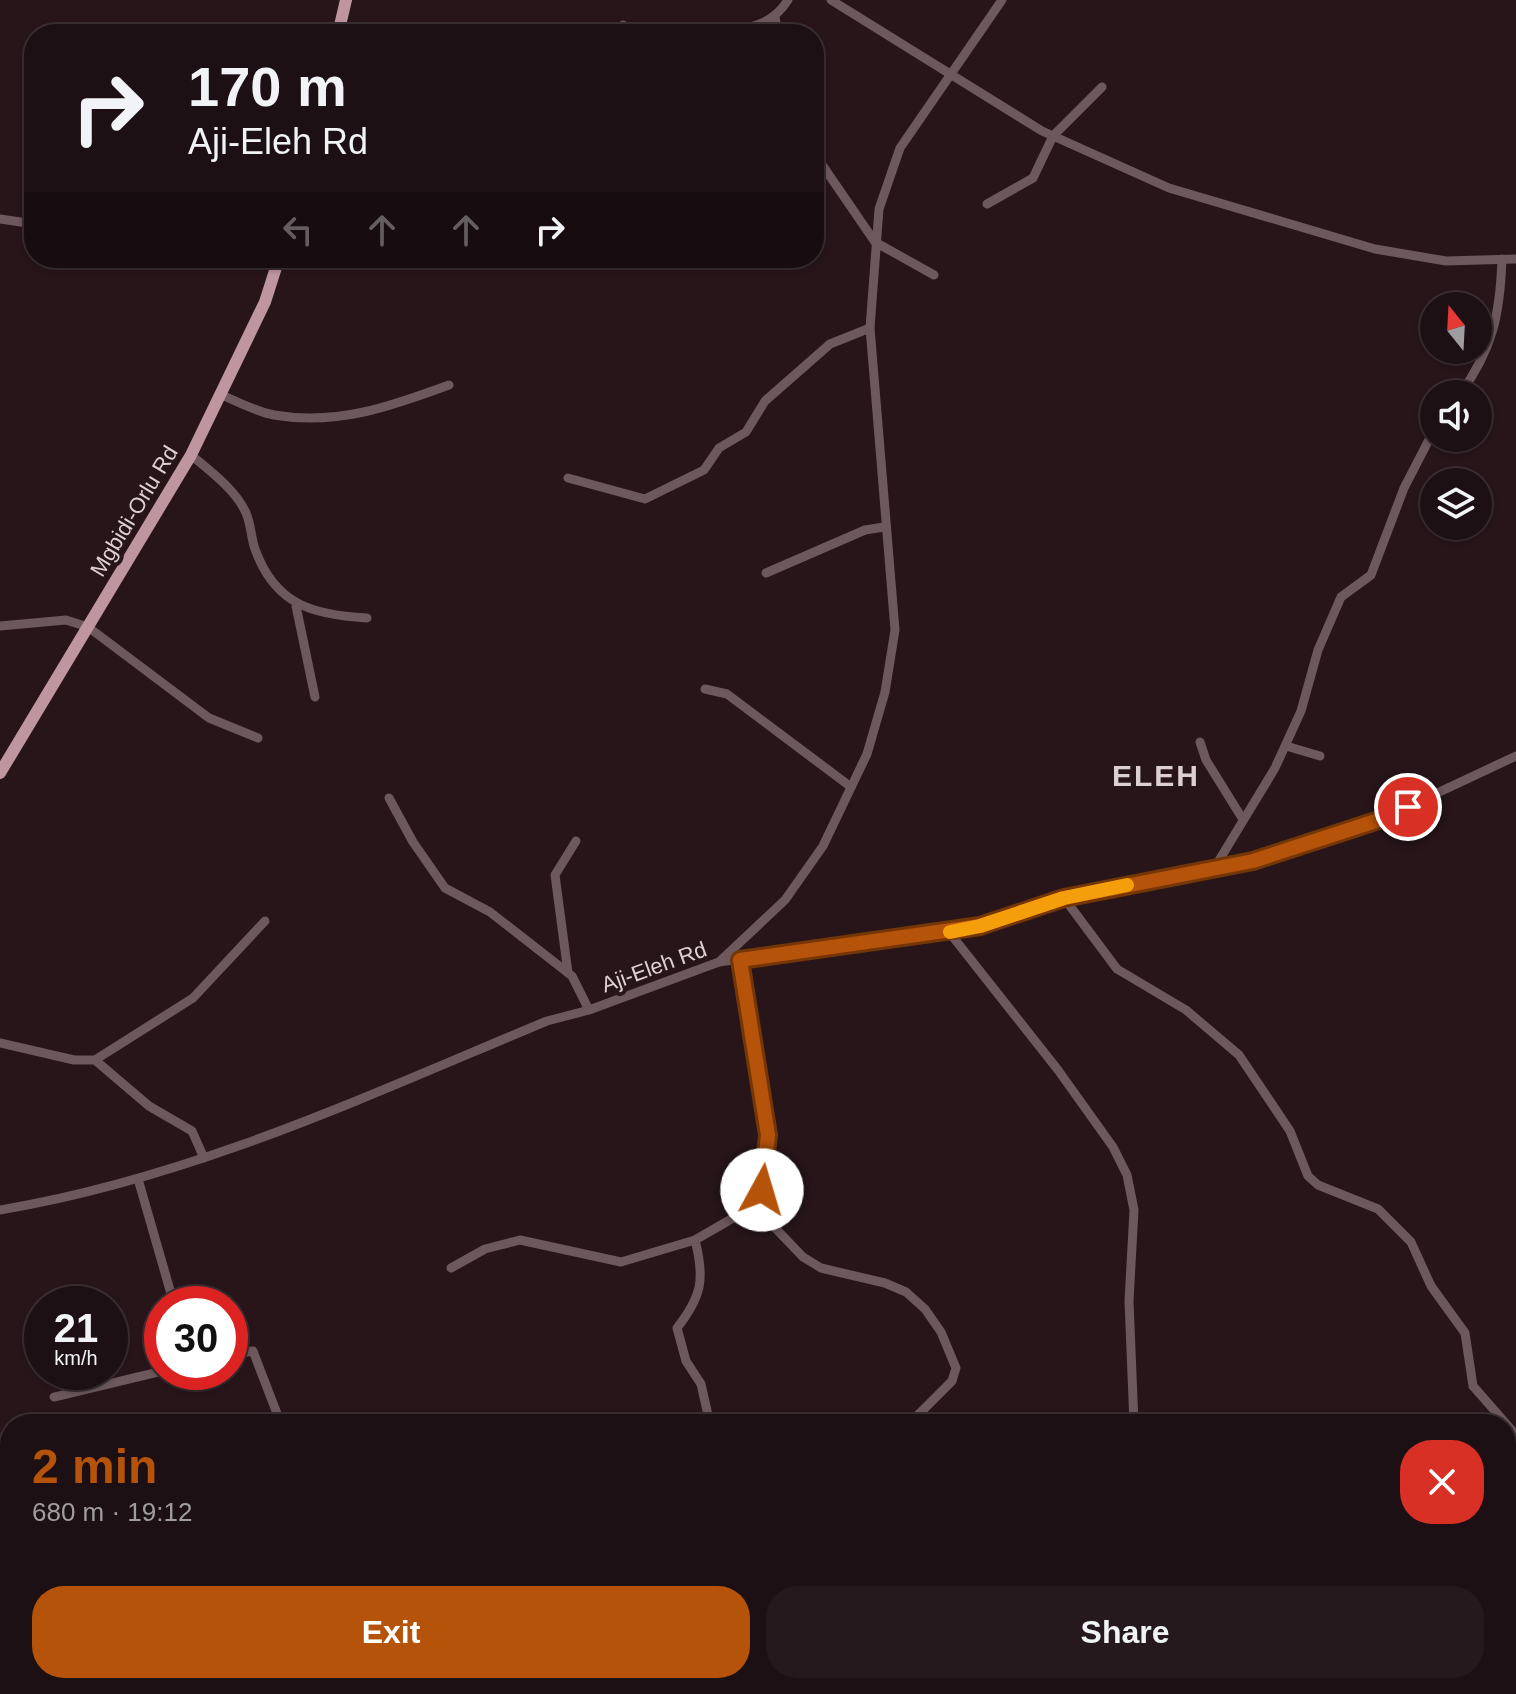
<!DOCTYPE html>
<html lang="en">
<head>
<meta charset="utf-8">
<style>
  :root { --surface:#1d1014; --page:#25191d; --text:#f1f3f6; --muted:#a09da0; --line:#3b3034; --accent:#b45309 }
  body { margin:0; font-family:Helvetica,sans-serif; background:var(--page); color:var(--text); height:100vh; display:flex; flex-direction:column; font-size:30px; white-space:nowrap }
  * { box-sizing:border-box; margin:0 }
  p { font-size:26px; color:var(--muted) }
  .icon { flex:none; width:44px; height:44px; fill:none; stroke:currentColor; stroke-width:2; stroke-linecap:round; stroke-linejoin:round }
  .map { position:relative; flex:1; overflow:hidden }
  .details { position:absolute; left:0px; top:1414px; width:1516px; height:280px; display:flex; flex-direction:column; background:var(--surface); border-radius:32px 32px 0 0; box-shadow:0 2px 6px #0004,0 0 0 2px var(--line) }
  .details>* { flex:none }
  .guide { position:absolute; left:24px; top:24px; width:800px; height:244px; border-radius:32px; box-shadow:0 2px 6px #0004,0 0 0 2px var(--line); background:#1d1014; color:var(--text); overflow:hidden }
  .needle { width:52px; rotate:342deg }
  .fabs { position:absolute; left:1420px; top:292px; display:grid; gap:16px }
  .fabs a { display:grid; place-items:center; width:72px; height:72px; border-radius:50%; background:var(--surface); box-shadow:0 2px 6px #0004,0 0 0 2px var(--line); font-size:40px }
  .speed { position:absolute; left:24px; top:1286px; display:flex; gap:16px; font-size:40px; font-weight:700; text-align:center }
  .speed>* { display:grid; place-content:center; width:104px; height:104px; border-radius:50%; background:var(--surface); box-shadow:0 2px 6px #0004,0 0 0 2px var(--line); line-height:1 }
  .speed small { font-size:20px; font-weight:400 }
  .speed .limit { border:12px solid #d22; background:#fff; color:#111 }
  .pin { position:absolute; display:grid; place-items:center; width:68px; height:68px; color:#fff; margin:-34px; border:4px solid #fff; border-radius:50%; box-shadow:0 2px 8px #0007 }
  .me { position:absolute; width:88px; margin:-44px; rotate:6deg; stroke-linejoin:round; filter:drop-shadow(0 0 6px #0008) }
  .turn { display:flex; align-items:center; gap:28px; height:168px; padding:0 32px; font-size:36px }
  .turn .icon { width:104px; height:104px; stroke-width:2.5 }
  .turn b { display:block; font-size:56px; line-height:68px }
  .lanes { display:flex; align-items:center; height:76px; padding:0 32px; background:#0003; justify-content:center; gap:40px; direction:ltr }
  .lanes .off { opacity:.35 }
  .round { display:grid; place-items:center; flex:none; width:84px; height:84px; border-radius:32px; background:var(--page) }
  .head { display:flex; align-items:center; justify-content:space-between; height:136px; padding:0 32px }
  h1 { font-size:48px; font-weight:800; line-height:60px; color:var(--accent) }
  .primary-button { display:flex; gap:16px; margin-top:auto; padding:16px 32px }
  .primary-button a { flex:1; height:92px; border-radius:32px; background:var(--accent); color:#fff; font-size:32px; font-weight:800; line-height:92px; text-align:center }
  .primary-button a+a { background:var(--page); color:var(--text) }
  .map>svg:first-child { display:block }
  .lines { fill:none; stroke-linecap:round; stroke-linejoin:round }
  .minor { stroke:#6c585d; stroke-width:9 }
  .major { stroke:#bf959f; stroke-width:12 }
  .route-casing { stroke:#753606; stroke-width:20 }
  .route { stroke:#b45309; stroke-width:14 }
  .slow { stroke:#f59e0b; stroke-width:14 }
  .labels { text-anchor:middle; dominant-baseline:central; stroke-width:8; stroke-linejoin:round; paint-order:stroke }
  .street-label { font-size:22px; fill:#ddd0d3; stroke:#27151a }
  .district-label { font-size:30px; font-weight:bold; letter-spacing:2px; fill:#ddd0d3; stroke:#27151a }
</style>
</head>
<body>
<div class="map">
<svg width="1516" height="1694" viewBox="0 0 1516 1694">
  <rect width="100%" height="100%" fill="#27151a"/>
  <g class="lines">
    <g class="minor">
      <path d="M 831,0 L 1042,131 L 1169,188 L 1375,249 L 1446,261 L 1516,259"/>
      <path d="M 775,17 L 778,34"/>
      <path d="M 623,25 L 632,34"/>
      <path d="M 720,34 C 748,28 772,26 788,0"/>
      <path d="M 814,153 L 875,242 L 934,275"/>
      <path d="M 987,204 L 1033,178 L 1053,136 L 1102,87"/>
      <path d="M 0,219 L 34,224"/>
      <path d="M 1460,394 C 1493,349 1500,314 1502,259"/>
      <path d="M 222,395 C 238,402 257,412 274,415 C 337,426 392,406 449,385"/>
      <path d="M 191,455 C 210,471 236,490 246,513 C 251,524 251,538 255,549 C 275,605 313,615 367,618"/>
      <path d="M 568,478 L 645,499 L 704,470 L 719,448 L 746,432 L 765,401 L 830,344 L 870,328"/>
      <path d="M 766,573 L 865,530 L 884,527"/>
      <path d="M 296,606 L 315,697"/>
      <path d="M 0,626 L 66,620 L 88,627 L 209,718 L 258,738"/>
      <path d="M 705,689 L 727,694 L 851,787"/>
      <path d="M 1200,742 L 1206,760 L 1242,818"/>
      <path d="M 1286,746 L 1320,756"/>
      <path d="M 389,798 L 413,842 L 445,888 L 490,912 L 572,976 L 589,1010"/>
      <path d="M 1215,867 L 1275,768 L 1301,711 L 1318,650 L 1341,597 L 1371,575 L 1404,488 L 1434,430"/>
      <path d="M 1064,898 L 1117,969 L 1186,1010 L 1239,1055 L 1290,1131 L 1308,1176 L 1318,1185 L 1378,1209 L 1411,1242 L 1431,1286 L 1465,1333 L 1473,1386 L 1516,1435"/>
      <path d="M 949,932 L 1058,1070 L 1113,1147 L 1127,1175 L 1134,1210 L 1129,1301 L 1134,1424"/>
      <path d="M 740,960 C 755,1028 786,1143 754,1206 L 803,1257 L 821,1268 L 885,1283 L 906,1292 L 925,1309 L 941,1332 L 956,1368 L 952,1381 L 909,1424"/>
      <path d="M 719,962 L 785,900 L 823,846 L 867,754 L 885,692 L 895,630 L 870,328 L 879,209 L 900,148 L 1002,0"/>
      <path d="M 568,973 L 555,875 L 576,841"/>
      <path d="M 0,1043 L 74,1060 L 95,1060 L 149,1106 L 192,1131 L 204,1158"/>
      <path d="M 95,1060 L 193,998 L 265,921"/>
      <path d="M 138,1179 L 174,1304"/>
      <path d="M 0,1210 C 192,1178 369,1095 547,1021 L 589,1010 L 719,962 L 980,926 L 1064,898 L 1253,861 L 1382,819 L 1516,756"/>
      <path d="M 451,1268 L 485,1249 L 520,1240 L 621,1262 L 695,1240"/>
      <path d="M 230,1355 L 253,1351 L 281,1424"/>
      <path d="M 54,1397 L 162,1371"/>
      <path d="M 710,1424 L 701,1384 L 686,1361 L 677,1328 C 702,1296 705,1279 695,1240 L 754,1206"/>
      <path d="M 1506,1527 L 1516,1520"/>
      <path d="M 1173,1684 L 1178,1694"/>
      <path d="M 1429,1694 L 1436,1684"/>
    </g>
    <g class="major">
      <path d="M 338,34 L 346,0"/>
      <path d="M 0,773 L 191,455 L 265,302 L 279,258"/>
    </g>
  </g>
  <g class="lines">
    <g class="route-casing">
      <path id="route" d="M 762,1190 L 768,1135 L 740,960 L 980,926 L 1064,898 L 1253,861 L 1382,819 L 1408,807"/>
    </g>
    <use href="#route" class="route"/>
    <path class="slow" d="M 950,932 L 980,926 L 1064,898 L 1127,885"/>
  </g>
  <g class="labels">
    <g class="street-label">
      <text transform="translate(134 511) rotate(-59)">Mgbidi-Orlu Rd</text>
      <text transform="translate(654 967) rotate(-20)">Aji-Eleh Rd</text>
    </g>
    <g class="district-label">
      <text x="1156" y="775">ELEH</text>
    </g>
  </g>
</svg>
<div class="fabs">
<a><svg class="needle" viewBox="-14 -14 28 28"><path d="M0-13l5 13h-10z" fill="#e53935"/><path d="M0 13l5-13h-10z" fill="#a09da0"/></svg></a>
<a><svg class="icon" aria-label="sound" viewBox="0 0 24 24"><path d="M4 9h4l5-4v14l-5-4H4zM17 9q2 3 0 6"/></svg></a>
<a><svg class="icon" aria-label="layers" viewBox="0 0 24 24"><path d="M12 4l9 5-9 5-9-5zM3 14l9 5 9-5"/></svg></a>
</div>
<div class="speed"><div>21<small>km/h</small></div><div class="limit">30</div></div>
<div class="pin" style="left:1408px;top:807px;background:#d93025"><svg class="icon" aria-label="arrive" viewBox="0 0 24 24"><path d="M6 21V4h12l-3 4 3 4H6"/></svg></div>
<svg class="me" style="left:762px;top:1190px" viewBox="-20 -20 40 40"><circle r="19" fill="#fff"/><path d="M0-13L10 11 0 6-10 11z" fill="#b45309"/></svg>
<div class="guide">
<div class="turn"><svg class="icon" aria-label="right" viewBox="0 0 24 24"><path d="M7 20v-9h11M14 6l5 5-5 5"/></svg><div><b>170 m</b>Aji-Eleh Rd</div></div>
<div class="lanes"><svg class="icon off" aria-label="left" viewBox="0 0 24 24"><path d="M17 20v-9H6M10 6l-5 5 5 5"/></svg><svg class="icon off" aria-label="ahead" viewBox="0 0 24 24"><path d="M12 20V5M6 11l6-6 6 6"/></svg><svg class="icon off" aria-label="ahead" viewBox="0 0 24 24"><path d="M12 20V5M6 11l6-6 6 6"/></svg><svg class="icon" aria-label="right" viewBox="0 0 24 24"><path d="M7 20v-9h11M14 6l5 5-5 5"/></svg></div>
</div>
<section class="details">
<div class="head"><div><h1>2 min</h1><p>680 m · 19:12</p></div><a class="round" style="background:#d93025;color:#fff"><svg class="icon" aria-label="close" viewBox="0 0 24 24"><path d="M6 6l12 12M18 6L6 18"/></svg></a></div>
<div class="primary-button"><a>Exit</a><a>Share</a></div>
</section>
</div>
</body>
</html>
